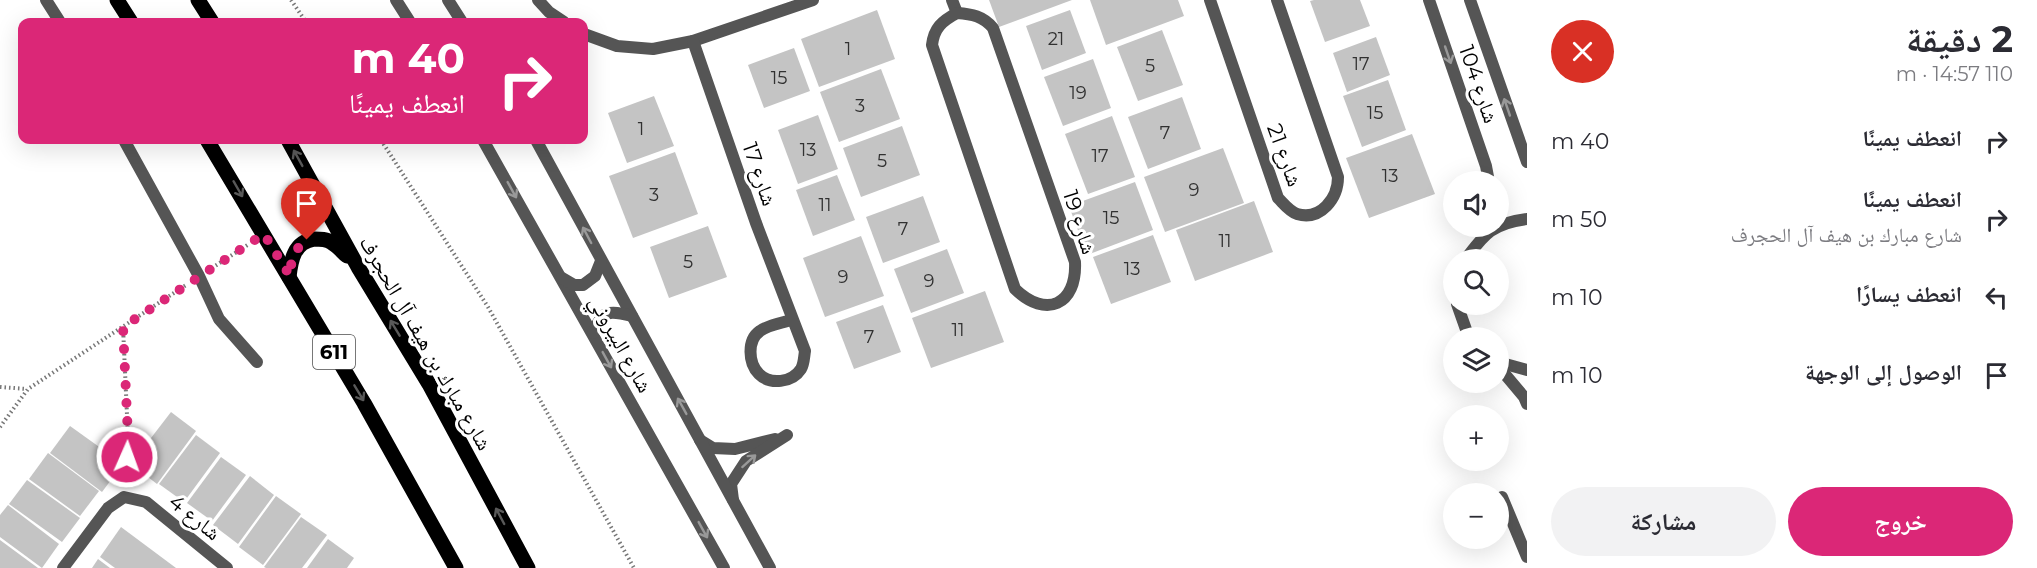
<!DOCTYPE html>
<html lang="ar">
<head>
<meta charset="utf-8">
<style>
  :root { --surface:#fff; --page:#f2f2f3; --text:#2b2b33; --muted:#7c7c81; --accent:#db2777 }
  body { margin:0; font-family:Montserrat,"Noto Naskh Arabic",sans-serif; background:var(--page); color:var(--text); direction:rtl; height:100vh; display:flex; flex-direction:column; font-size:22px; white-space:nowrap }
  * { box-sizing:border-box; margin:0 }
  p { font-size:20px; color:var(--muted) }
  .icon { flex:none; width:33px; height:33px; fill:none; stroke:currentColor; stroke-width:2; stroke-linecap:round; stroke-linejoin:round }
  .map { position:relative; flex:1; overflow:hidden; direction:ltr }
  .side { display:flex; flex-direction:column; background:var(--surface); width:510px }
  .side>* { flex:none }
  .guide { position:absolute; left:18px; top:18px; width:570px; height:126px; border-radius:12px; box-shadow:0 6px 24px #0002; direction:rtl; background:#db2777; color:#fff; overflow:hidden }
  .buttons { position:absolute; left:1443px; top:171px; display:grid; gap:12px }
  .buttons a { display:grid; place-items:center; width:66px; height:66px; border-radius:50%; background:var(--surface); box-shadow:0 6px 24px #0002; font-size:30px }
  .pin { position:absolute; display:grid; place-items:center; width:51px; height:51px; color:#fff; margin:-62px -26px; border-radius:50% 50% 50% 0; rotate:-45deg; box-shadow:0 0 6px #0007 }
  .pin .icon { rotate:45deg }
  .me { position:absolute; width:66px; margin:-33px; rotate:2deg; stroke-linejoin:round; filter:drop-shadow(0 0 4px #0008) }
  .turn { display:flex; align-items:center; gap:21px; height:126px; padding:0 24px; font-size:27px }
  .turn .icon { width:78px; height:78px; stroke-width:2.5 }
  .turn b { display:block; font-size:42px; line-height:51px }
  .round { display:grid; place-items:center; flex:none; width:63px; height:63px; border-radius:32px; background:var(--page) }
  .headline { display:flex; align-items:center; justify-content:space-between; height:102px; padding:0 24px }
  h1 { font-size:36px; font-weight:700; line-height:45px }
  .primary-button { display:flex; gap:12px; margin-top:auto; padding:12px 24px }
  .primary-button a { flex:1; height:69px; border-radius:36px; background:var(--accent); color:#fff; font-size:24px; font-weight:700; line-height:69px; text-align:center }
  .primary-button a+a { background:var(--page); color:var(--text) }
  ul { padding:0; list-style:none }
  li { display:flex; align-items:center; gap:18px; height:78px; padding:0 24px }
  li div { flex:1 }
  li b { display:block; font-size:22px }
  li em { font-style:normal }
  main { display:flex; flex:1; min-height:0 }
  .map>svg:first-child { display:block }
  .building { fill:#c4c4c4 }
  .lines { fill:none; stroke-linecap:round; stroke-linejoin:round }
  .path { stroke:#777; stroke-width:4; stroke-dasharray:1.5 3; stroke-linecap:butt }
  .service { stroke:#555; stroke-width:12 }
  .minor { stroke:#555; stroke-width:12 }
  .tertiary { stroke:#555; stroke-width:12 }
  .primary { stroke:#000; stroke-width:15 }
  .oneway { stroke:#999 }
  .oneway2 { stroke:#595959 }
  .route { stroke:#db2777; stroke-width:10; stroke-dasharray:0 18 }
  .labels { text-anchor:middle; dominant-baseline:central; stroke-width:6; stroke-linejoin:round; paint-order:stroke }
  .number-label { font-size:18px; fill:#313131 }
  .shield { fill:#fff; stroke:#4c4c4c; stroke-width:1.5 }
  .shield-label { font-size:20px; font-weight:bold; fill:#000 }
  .street-label { font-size:21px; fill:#000; stroke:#fff }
</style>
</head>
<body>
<main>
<section class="side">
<div class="headline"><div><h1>2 دقيقة</h1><p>110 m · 14:57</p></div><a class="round" style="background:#d93025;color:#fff"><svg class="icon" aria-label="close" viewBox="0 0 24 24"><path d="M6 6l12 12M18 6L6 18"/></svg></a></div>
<ul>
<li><svg class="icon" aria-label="right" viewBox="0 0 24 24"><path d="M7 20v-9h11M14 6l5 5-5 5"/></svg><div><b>انعطف يمينًا</b></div><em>40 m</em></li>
<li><svg class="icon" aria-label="right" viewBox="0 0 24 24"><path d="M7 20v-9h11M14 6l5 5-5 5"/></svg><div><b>انعطف يمينًا</b><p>شارع مبارك بن هيف آل الحجرف</p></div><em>50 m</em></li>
<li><svg class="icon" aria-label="left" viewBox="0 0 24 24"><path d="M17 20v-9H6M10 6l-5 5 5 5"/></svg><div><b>انعطف يسارًا</b></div><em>10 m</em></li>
<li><svg class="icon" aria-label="arrive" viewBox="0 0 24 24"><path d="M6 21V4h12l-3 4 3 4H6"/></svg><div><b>الوصول إلى الوجهة</b></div><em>10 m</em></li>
</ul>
<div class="primary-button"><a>خروج</a><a>مشاركة</a></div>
</section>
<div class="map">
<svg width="1527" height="568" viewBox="0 0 1527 568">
  <rect width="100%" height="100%" fill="#fff"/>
  <g class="building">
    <path d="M 989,0 L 1072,0 L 999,27 Z"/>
    <path d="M 1090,0 L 1178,0 L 1184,16 L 1106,45 Z"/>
    <path d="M 1314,0 L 1360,0 L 1370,26 L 1325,42 L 1310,1 Z"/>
    <path d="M 877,10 L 895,59 L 819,87 L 801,39 Z"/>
    <path d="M 1070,10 L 1086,53 L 1042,70 L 1026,26 Z"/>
    <path d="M 1162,30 L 1183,85 L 1138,101 L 1117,47 Z"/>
    <path d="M 1376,37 L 1390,75 L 1347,92 L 1333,53 Z"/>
    <path d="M 794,48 L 810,91 L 764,108 L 748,65 Z"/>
    <path d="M 1093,59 L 1111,108 L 1063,126 L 1044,77 Z"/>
    <path d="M 881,69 L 900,119 L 839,142 L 820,92 Z"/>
    <path d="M 1388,80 L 1406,130 L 1362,147 L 1343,96 Z"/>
    <path d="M 654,96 L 674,146 L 627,163 L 608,113 Z"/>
    <path d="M 1182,97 L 1201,149 L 1148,169 L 1128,117 Z"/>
    <path d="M 818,115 L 838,169 L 798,184 L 778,130 Z"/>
    <path d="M 1112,116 L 1135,177 L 1088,194 L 1065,134 Z"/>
    <path d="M 902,126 L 920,175 L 861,197 L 843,148 Z"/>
    <path d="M 1412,134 L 1435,194 L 1369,218 L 1346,158 Z"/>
    <path d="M 1223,148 L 1244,203 L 1165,232 L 1144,177 Z"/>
    <path d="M 675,152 L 698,214 L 633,238 L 609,176 Z"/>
    <path d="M 837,175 L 855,220 L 813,236 L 796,190 Z"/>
    <path d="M 1135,182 L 1153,230 L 1087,255 L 1069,206 Z"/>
    <path d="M 923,196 L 940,242 L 883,263 L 866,217 Z"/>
    <path d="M 1254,201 L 1273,252 L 1195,281 L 1176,230 Z"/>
    <path d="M 708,226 L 727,277 L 669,298 L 650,247 Z"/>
    <path d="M 1153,235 L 1171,282 L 1111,304 L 1093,257 Z"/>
    <path d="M 861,236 L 884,296 L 825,317 L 803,258 Z"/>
    <path d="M 947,249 L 964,293 L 911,313 L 894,269 Z"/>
    <path d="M 985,291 L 1004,342 L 931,368 L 912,318 Z"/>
    <path d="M 883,305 L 901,352 L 854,369 L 836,322 Z"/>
    <path d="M 171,412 L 196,431 L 157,484 L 131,464 Z"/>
    <path d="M 70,426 L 123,464 L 102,492 L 50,453 Z"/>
    <path d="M 196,435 L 220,453 L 184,502 L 159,484 Z"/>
    <path d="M 48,453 L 99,491 L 80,516 L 29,479 Z"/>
    <path d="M 221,457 L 246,475 L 212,521 L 187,503 Z"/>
    <path d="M 250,476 L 274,495 L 238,544 L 213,525 Z"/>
    <path d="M 27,480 L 80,518 L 62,542 L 9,504 Z"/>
    <path d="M 276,496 L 301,514 L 263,565 L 239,547 Z"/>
    <path d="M 8,505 L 59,544 L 42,568 L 0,537 L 0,515 Z"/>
    <path d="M 301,517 L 327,535 L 302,568 L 266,568 L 264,567 Z"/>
    <path d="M 121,527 L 176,568 L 115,568 L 100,557 Z"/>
    <path d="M 328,539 L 354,558 L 347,568 L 307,568 Z"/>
    <path d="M 0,540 L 38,568 L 0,568 Z"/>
    <path d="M 98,559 L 110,568 L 92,568 Z"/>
  </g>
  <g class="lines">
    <g class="path">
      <path d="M 291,0 L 306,22"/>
      <path d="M 381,140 L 488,307 L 634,568"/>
      <path d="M 212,268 L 249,244"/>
      <path d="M 123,327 L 128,437 L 125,481"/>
      <path d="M 0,387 L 27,389"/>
      <path d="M 0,427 L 28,389 L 186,285"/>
    </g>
    <g class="service">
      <path d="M 46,0 L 60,22"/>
      <path d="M 124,140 L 199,276 L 219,319 L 257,362"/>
      <path d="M 700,440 L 713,448 L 735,449 L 775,439"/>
      <path d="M 1502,497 L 1527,557"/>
      <path d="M 733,500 L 731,484 L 746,461 L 787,435"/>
    </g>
    <g class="minor">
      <path d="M 538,0 L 549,12 L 564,22"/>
      <path d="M 952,0 L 957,13"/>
      <path d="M 1210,0 L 1278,198 C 1284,204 1289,211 1297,214 C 1321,221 1338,198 1338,177 L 1277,0"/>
      <path d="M 957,13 C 972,14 983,16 993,28 L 1075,262 C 1077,305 1046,319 1015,289 L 932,45 C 934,28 942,21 957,13 Z"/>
      <path d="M 584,34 L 617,46 L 653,49 L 693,41 L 813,0"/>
      <path d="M 693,41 L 756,223 L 805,351 C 804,357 804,364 801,369 C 792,383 770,385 759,374 C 748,363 747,340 760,331 C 768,325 782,323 791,320"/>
      <path d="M 63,568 L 108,508 L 124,497 L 146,502 L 227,568"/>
    </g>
    <g class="tertiary">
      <path d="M 396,0 L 410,22"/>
      <path d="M 448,0 L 462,22"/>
      <path d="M 1429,0 L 1486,166 L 1489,182"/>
      <path d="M 1470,0 L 1527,162"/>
      <path d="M 483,140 L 724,568"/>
      <path d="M 536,140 L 770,568"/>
      <path d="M 1465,260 C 1484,234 1493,223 1527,219"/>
      <path d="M 562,278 L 574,285 L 583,285 L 595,276 L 601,261"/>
      <path d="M 1457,304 L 1469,338"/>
      <path d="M 593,333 C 603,310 608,310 632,316"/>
      <path d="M 1498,362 L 1527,370"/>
      <path d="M 1498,366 L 1524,397 L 1527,404"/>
    </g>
    <g class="primary">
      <path d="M 117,0 L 131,22"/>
      <path d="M 198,0 L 212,22"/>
      <path d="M 207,140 L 364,403 L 456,568"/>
      <path d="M 288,140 L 358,267 L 429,384 L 528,568"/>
      <path d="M 289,277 C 291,260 294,242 314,239 C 320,239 327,239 332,243 C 338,246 342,252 347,256"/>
    </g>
  </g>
  <defs><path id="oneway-shaft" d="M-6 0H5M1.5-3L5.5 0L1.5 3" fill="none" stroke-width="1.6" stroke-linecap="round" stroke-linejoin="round" transform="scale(1.5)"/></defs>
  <g class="oneway">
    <use href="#oneway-shaft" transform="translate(1448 55) rotate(71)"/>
    <use href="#oneway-shaft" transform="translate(1507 107) rotate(-109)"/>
    <use href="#oneway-shaft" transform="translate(512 190) rotate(61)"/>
    <use href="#oneway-shaft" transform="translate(587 235) rotate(-118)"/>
    <use href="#oneway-shaft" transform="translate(607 360) rotate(61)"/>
    <use href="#oneway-shaft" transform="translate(682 406) rotate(-119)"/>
    <use href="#oneway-shaft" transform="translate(749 461) rotate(-42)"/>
    <use href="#oneway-shaft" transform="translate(703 530) rotate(61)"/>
  </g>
  <g class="oneway2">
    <use href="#oneway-shaft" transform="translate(298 158) rotate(-119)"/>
    <use href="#oneway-shaft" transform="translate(238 189) rotate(60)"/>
    <use href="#oneway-shaft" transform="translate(395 328) rotate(-121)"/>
    <use href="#oneway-shaft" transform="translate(359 393) rotate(59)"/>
    <use href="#oneway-shaft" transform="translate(500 516) rotate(-118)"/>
  </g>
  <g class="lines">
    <path class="route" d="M 127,457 L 128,437 L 123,327 L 264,234 L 290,276 C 291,260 293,250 307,240"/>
  </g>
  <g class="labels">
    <g class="number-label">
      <text x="1056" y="39">21</text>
      <text x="848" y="49">1</text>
      <text x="1361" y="64">17</text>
      <text x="1150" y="66">5</text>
      <text x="779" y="78">15</text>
      <text x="1078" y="93">19</text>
      <text x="860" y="106">3</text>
      <text x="1375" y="113">15</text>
      <text x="641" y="129">1</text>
      <text x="1165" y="133">7</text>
      <text x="808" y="150">13</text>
      <text x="1100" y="156">17</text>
      <text x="882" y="161">5</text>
      <text x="1390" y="176">13</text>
      <text x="1194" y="190">9</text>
      <text x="654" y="195">3</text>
      <text x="825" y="205">11</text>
      <text x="1111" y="218">15</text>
      <text x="903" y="229">7</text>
      <text x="1225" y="241">11</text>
      <text x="688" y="262">5</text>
      <text x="1132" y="269">13</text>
      <text x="843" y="277">9</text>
      <text x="929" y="281">9</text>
      <text x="958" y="330">11</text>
      <text x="869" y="337">7</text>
    </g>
    <rect class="shield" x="313" y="335" width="42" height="34" rx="4.5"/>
    <g class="shield-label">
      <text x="334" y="352">611</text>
    </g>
    <g class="street-label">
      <text transform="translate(1479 84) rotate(71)">شارع 104</text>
      <text transform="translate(1285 155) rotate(70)">شارع 21</text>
      <text transform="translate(760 174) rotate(71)">شارع 17</text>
      <text transform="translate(1080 222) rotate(72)">شارع 19</text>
      <text transform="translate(426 343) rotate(60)">شارع مبارك بن هيف آل الحجرف</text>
      <text transform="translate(621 344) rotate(61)">شارع البيروني</text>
      <text transform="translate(195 517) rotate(39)">شارع 4</text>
    </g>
  </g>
</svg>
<div class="buttons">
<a><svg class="icon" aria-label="sound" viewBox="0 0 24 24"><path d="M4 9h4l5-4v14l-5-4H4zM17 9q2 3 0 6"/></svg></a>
<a><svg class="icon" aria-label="search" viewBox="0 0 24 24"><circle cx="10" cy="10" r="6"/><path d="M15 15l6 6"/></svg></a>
<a><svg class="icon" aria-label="layers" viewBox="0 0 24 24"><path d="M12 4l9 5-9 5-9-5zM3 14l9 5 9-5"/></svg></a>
<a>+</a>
<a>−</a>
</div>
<div class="pin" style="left:307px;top:240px;background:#d93025"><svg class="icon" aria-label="arrive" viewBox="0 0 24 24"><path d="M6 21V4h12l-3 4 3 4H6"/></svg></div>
<svg class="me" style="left:127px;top:457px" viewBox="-20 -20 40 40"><circle r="17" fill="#db2777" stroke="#fff" stroke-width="3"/><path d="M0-11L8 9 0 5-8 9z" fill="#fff"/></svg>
<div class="guide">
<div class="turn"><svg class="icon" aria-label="right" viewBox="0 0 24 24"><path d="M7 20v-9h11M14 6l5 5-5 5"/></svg><div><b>40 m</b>انعطف يمينًا</div></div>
</div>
</div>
</main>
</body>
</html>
